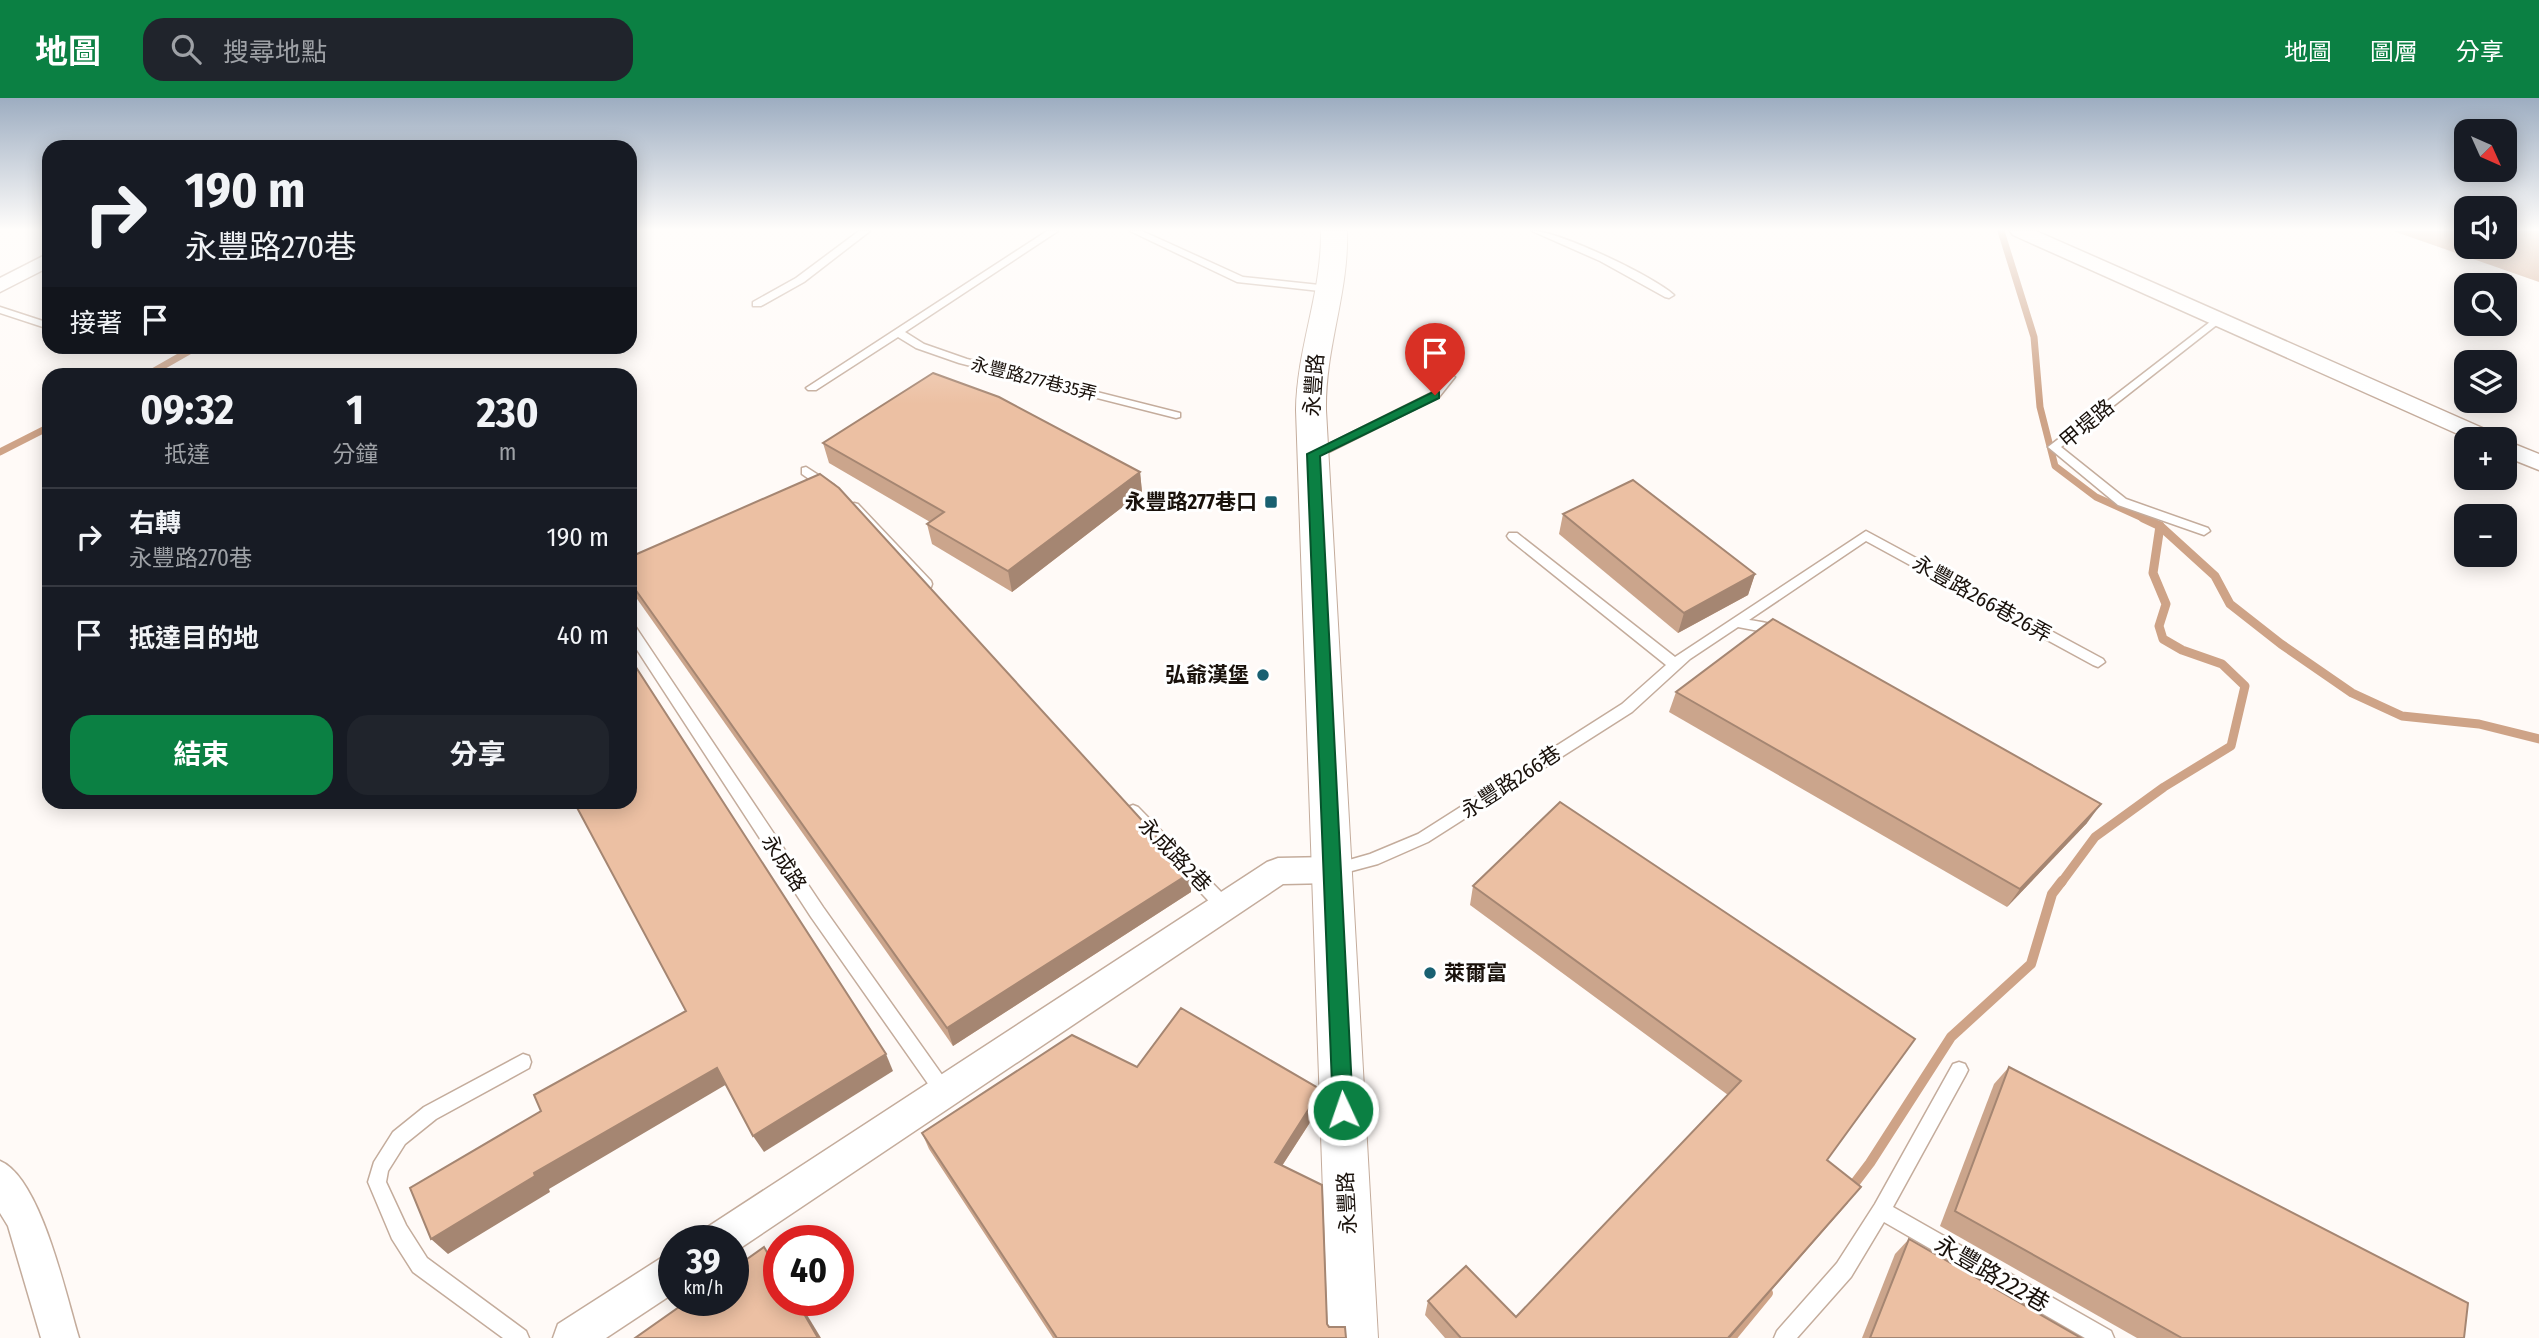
<!DOCTYPE html>
<html lang="zh-TW">
<head>
<meta charset="utf-8">
<style>
  :root { --surface:#171b24; --page:#20242c; --text:#f1f3f6; --muted:#9ea1a6; --line:#363941; --accent:#0b8043 }
  body { margin:0; font-family:"Fira Sans Condensed","Noto Sans TC",sans-serif; background:var(--page); color:var(--text); height:100vh; display:flex; flex-direction:column; font-size:26px; white-space:nowrap }
  * { box-sizing:border-box; margin:0 }
  p { font-size:23px; color:var(--muted) }
  .icon { flex:none; width:38px; height:38px; fill:none; stroke:currentColor; stroke-width:2; stroke-linecap:round; stroke-linejoin:round }
  .map { position:relative; flex:1; overflow:hidden }
  .sheet { position:absolute; left:42px; top:270px; width:595px; height:441px; display:flex; flex-direction:column; background:var(--surface); border-radius:21px; box-shadow:0 4px 18px #0003 }
  .sheet>* { flex:none }
  .top-card { position:absolute; left:42px; top:42px; width:595px; height:214px; border-radius:21px; box-shadow:0 4px 18px #0003; background:#171b24; color:var(--text); overflow:hidden }
  .needle { width:46px; rotate:135deg }
  .controls { position:absolute; left:2454px; top:21px; display:grid; gap:14px }
  .controls a { display:grid; place-items:center; width:63px; height:63px; border-radius:14px; background:var(--surface); box-shadow:0 4px 18px #0003; font-size:35px }
  .speed { position:absolute; left:658px; top:1127px; display:flex; gap:14px; font-size:35px; font-weight:700; text-align:center }
  .speed>* { display:grid; place-content:center; width:91px; height:91px; border-radius:50%; background:var(--surface); box-shadow:0 4px 18px #0003; line-height:1 }
  .speed small { font-size:18px; font-weight:400 }
  .speed .limit { border:10px solid #d22; background:#fff; color:#111 }
  .pin { position:absolute; display:grid; place-items:center; width:60px; height:60px; color:#fff; margin:-72px -30px; border-radius:50% 50% 50% 0; rotate:-45deg; box-shadow:0 0 7px #0007 }
  .pin .icon { rotate:45deg }
  .me { position:absolute; width:77px; margin:-38px; rotate:357deg; stroke-linejoin:round; filter:drop-shadow(0 0 5px #0008) }
  .turn { display:flex; align-items:center; gap:24px; height:147px; padding:0 28px; font-size:32px }
  .turn .icon { width:91px; height:91px; stroke-width:2.5 }
  .turn b { display:block; font-size:49px; line-height:60px }
  .then { display:flex; align-items:center; height:66px; padding:0 28px; background:#0003; gap:14px; font-size:26px }
  .eta { display:flex; justify-content:space-evenly; align-items:center; height:119px; text-align:center }
  .eta b { font-size:42px; font-weight:700; line-height:49px }
  .cta { display:flex; gap:14px; margin-top:auto; padding:14px 28px }
  .cta a { flex:1; height:80px; border-radius:21px; background:var(--accent); color:#fff; font-size:28px; font-weight:700; line-height:80px; text-align:center }
  .cta a+a { background:var(--page); color:var(--text) }
  ul { padding:0; list-style:none }
  li { display:flex; align-items:center; gap:21px; height:98px; padding:0 28px; border-top:2px solid var(--line) }
  li div { flex:1 }
  li b { display:block; font-size:26px }
  li em { font-style:normal }
  header { display:flex; align-items:center; gap:42px; box-sizing:border-box; height:98px; padding:0 35px; background:var(--accent); color:#fff }
  header strong { font-size:33px }
  nav { display:flex; gap:38px; margin-inline-start:auto; font-size:24px }
  .search { width:490px; height:63px; background:var(--page); display:flex; align-items:center; gap:18px; box-sizing:border-box; padding:0 24px; border-radius:21px; color:var(--muted); font-size:26px }
  .map>svg:first-child { display:block }
  .water { fill:#cea387 }
  .lines { fill:none; stroke-linecap:round; stroke-linejoin:round }
  .stream-far2 { stroke:#cea387; stroke-width:7 }
  .stream-far1 { stroke:#cea387; stroke-width:9 }
  .stream { stroke:#cea387; stroke-width:10 }
  .service-casing { stroke:#c4ac9c; stroke-width:3 }
  .minor-casing { stroke:#c4ac9c; stroke-width:3 }
  .tertiary-casing { stroke:#c4ac9c; stroke-width:2 }
  .service { fill:#fff; fill-rule:evenodd }
  .minor { fill:#fff; fill-rule:evenodd }
  .tertiary { fill:#fff; fill-rule:evenodd }
  .wall { fill:#cba58c }
  .shaded-wall { fill:#a58672 }
  .building { fill:#ecc0a3; stroke:#a58672; stroke-width:2 }
  .route { fill:#0b8043; stroke:#07532c; stroke-width:2 }
  .poi-dot { fill:#196071; stroke:#fff; stroke-width:2.5 }
  .labels { text-anchor:middle; dominant-baseline:central; stroke-width:6; stroke-linejoin:round; paint-order:stroke }
  .far-street-label { font-size:18px; fill:#19110b; stroke:#fff }
  .street-label { font-size:21px; fill:#19110b; stroke:#fff }
  .poi-label { font-size:21px; font-weight:bold; fill:#19110b; stroke:#fff; text-anchor:end }
  .near-street-label { font-size:24px; fill:#19110b; stroke:#fff }
</style>
</head>
<body>
<header>
<strong>地圖</strong>
<div class="search"><svg class="icon" aria-label="search" viewBox="0 0 24 24"><circle cx="10" cy="10" r="6"/><path d="M15 15l6 6"/></svg>搜尋地點</div>
<nav><a>地圖</a><a>圖層</a><a>分享</a></nav>
</header>
<div class="map">
<svg width="2539" height="1240" viewBox="0 0 2539 1240">
  <rect width="100%" height="100%" fill="#fffaf7"/>
  <path class="water" d="M 2393,133 L 2466,133 L 2466,149 L 2504,149 L 2504,133 L 2539,133 L 2539,184 Z"/>
  <g class="lines">
    <g class="stream-far2">
      <path d="M 2001,133 L 2034,239 L 2040,309 L 2055,368 L 2096,399 L 2147,422"/>
      <path d="M 149,276 L 198,248"/>
      <path d="M 0,354 L 49,329"/>
    </g>
    <g class="stream-far1">
      <path d="M 2143,420 L 2160,428 L 2215,478 L 2230,506 L 2281,546 L 2352,595 L 2402,618 L 2479,626 L 2539,641"/>
      <path d="M 2061,785 L 2095,739 L 2164,689 L 2231,648 L 2245,588 L 2222,566 L 2182,552 L 2163,541 L 2159,528 L 2166,506 L 2153,475 L 2160,428"/>
    </g>
    <g class="stream">
      <path d="M 1848,1094 L 1870,1065 L 1951,939 L 2031,866 L 2052,796 L 2062,783"/>
      <path d="M 1731,1240 L 1768,1195"/>
    </g>
    <g class="service-casing">
      <g id="service">
        <path d="M 859,133 L 870,133 L 804,184 L 761,208 L 753,208 L 753,204 L 796,180 Z"/>
        <path d="M 1047,133 L 1058,133 L 905,234 L 924,246 L 967,261 L 1180,315 L 1180,319 L 1176,320 L 959,265 L 916,250 L 898,239 L 816,292 L 808,292 L 806,290 Z"/>
        <path d="M 1130,133 L 1142,133 L 1243,179 L 1329,188 L 1334,191 L 1329,194 L 1237,184 Z"/>
        <path d="M 1532,133 C 1557,132 1655,179 1674,197 L 1669,200 L 1665,199 L 1600,163 Z"/>
        <path d="M 0,209 L 49,225 L 49,231 L 0,215 Z"/>
        <path d="M 2219,217 L 2224,220 L 2223,222 L 2061,349 L 2126,401 L 2208,430 L 2210,433 L 2204,437 L 2118,407 L 2048,349 Z"/>
        <path d="M 1449,276 L 1455,279 L 1439,299 L 1317,360 L 1313,361 L 1307,357 L 1431,295 L 1445,277 Z"/>
        <path d="M 806,369 L 834,387 L 836,390 L 834,393 L 826,393 L 802,376 L 802,370 Z"/>
        <path d="M 854,405 L 858,406 L 931,483 L 932,486 L 931,489 L 921,489 L 850,412 L 848,409 Z"/>
        <path d="M 1866,433 L 2103,561 L 2105,564 L 2098,569 L 2093,567 L 1866,443 L 1749,522 C 1762,524 1776,525 1785,536 L 1783,539 L 1778,541 L 1764,534 L 1738,529 L 1690,561 L 1632,614 L 1428,744 L 1378,766 L 1333,778 L 1328,776 L 1325,772 L 1328,768 L 1370,756 L 1418,736 L 1622,606 L 1666,567 L 1509,441 L 1507,438 L 1509,435 L 1517,435 L 1675,559 Z"/>
        <path d="M 630,526 L 635,528 L 823,809 L 950,988 L 953,994 L 950,1000 L 944,1002 L 938,1000 L 811,819 L 630,541 Z"/>
        <path d="M 1133,707 L 1138,709 L 1230,803 L 1232,808 L 1230,813 L 1224,815 L 1218,813 L 1128,717 L 1126,713 L 1128,709 Z"/>
        <path d="M 523,956 L 529,958 L 531,964 L 529,970 L 436,1021 L 405,1046 L 388,1073 L 386,1084 L 406,1127 L 427,1160 L 526,1233 L 529,1240 L 503,1240 L 413,1174 L 392,1141 L 368,1084 L 374,1064 L 393,1034 L 424,1009 Z"/>
        <path d="M 1959,964 L 1965,966 L 1968,972 L 1965,978 L 1893,1109 L 2111,1233 L 2114,1240 L 2085,1240 L 1884,1124 L 1851,1179 L 1797,1240 L 1774,1240 L 1777,1233 L 1837,1165 L 1875,1106 L 1953,966 Z"/>
      </g>
    </g>
    <g class="minor-casing">
      <g id="minor">
        <path d="M 2010,133 L 2036,133 L 2496,336 L 2500,341 L 2469,341 L 2013,137 Z"/>
        <path d="M 49,155 L 49,169 L 0,194 L 0,180 Z"/>
        <path d="M 2504,342 L 2539,356 L 2539,372 L 2504,358 Z"/>
        <path d="M 1331,759 L 1342,763 L 1346,772 L 1342,781 L 1331,785 L 1283,786 L 733,1155 L 733,1143 L 701,1143 L 706,1130 L 1267,764 L 1278,760 Z"/>
        <path d="M 0,1063 C 41,1080 66,1198 79,1240 L 41,1240 L 8,1128 L 0,1115 Z"/>
        <path d="M 674,1154 L 674,1195 L 606,1240 L 553,1240 L 558,1226 L 661,1160 Z"/>
      </g>
    </g>
    <g class="tertiary-casing">
      <path id="tertiary" d="M 1321,133 L 1347,133 C 1349,195 1325,249 1326,312 L 1378,1240 L 1328,1240 L 1296,312 C 1297,249 1322,195 1321,133 Z"/>
    </g>
    <use href="#service" class="service"/>
    <use href="#minor" class="minor"/>
    <use href="#tertiary" class="tertiary"/>
  </g>
  <g class="wall">
    <path d="M 823,345 L 1140,374 L 1142,394 L 1012,494 L 932,446 L 927,426 L 930,424 L 829,365 Z"/>
    <path d="M 1563,416 L 1755,476 L 1748,497 L 1678,535 L 1559,436 Z"/>
    <path d="M 630,459 L 1190,775 L 1191,794 L 953,948 L 630,491 Z"/>
    <path d="M 1676,594 L 2087,725 L 2007,809 L 1669,614 Z"/>
    <path d="M 1560,704 L 1827,1062 L 1848,1105 L 1730,1240 L 1445,1240 L 1425,1217 L 1428,1203 L 1516,1219 L 1728,997 L 1470,807 L 1473,788 Z"/>
    <path d="M 1137,969 L 1318,1012 L 1282,1068 L 1327,1226 L 1346,1240 L 1053,1240 L 929,1051 L 922,1035 Z"/>
    <path d="M 2009,969 L 2464,1240 L 2137,1240 L 1940,1128 L 1994,986 Z"/>
    <path d="M 1909,1141 L 2081,1240 L 1862,1240 L 1895,1156 Z"/>
  </g>
  <g class="shaded-wall">
    <path d="M 1140,374 L 1142,394 L 1012,494 L 1008,473 Z"/>
    <path d="M 1755,476 L 1748,497 L 1678,535 L 1684,515 Z"/>
    <path d="M 2101,706 L 2087,725 L 2007,809 L 2020,791 Z"/>
    <path d="M 1190,775 L 1191,794 L 953,948 L 947,930 Z"/>
    <path d="M 886,956 L 893,973 L 764,1054 L 753,1038 Z"/>
    <path d="M 717,970 L 727,986 L 549,1091 L 550,1094 L 448,1156 L 431,1141 L 534,1075 Z"/>
    <path d="M 1319,995 L 1318,1012 L 1274,1080 L 1275,1064 Z"/>
    <path d="M 1861,1089 L 1730,1240 L 1728,1240 Z"/>
    <path d="M 764,1149 L 779,1170 L 779,1174 Z"/>
    <path d="M 796,1202 L 798,1202 L 821,1240 L 818,1240 Z"/>
  </g>
  <g class="building">
    <path d="M 933,275 L 999,299 L 1140,374 L 1008,473 L 927,426 L 944,414 L 823,345 Z"/>
    <path d="M 820,376 L 839,390 L 1190,775 L 947,930 L 630,484 L 630,459 Z"/>
    <path d="M 1633,382 L 1755,476 L 1684,515 L 1563,416 Z"/>
    <path d="M 1773,521 L 2101,706 L 2020,791 L 1676,594 Z"/>
    <path d="M 630,560 L 886,956 L 753,1038 L 717,970 L 534,1075 L 535,1078 L 431,1141 L 410,1090 L 541,1013 L 534,997 L 686,913 L 574,704 L 630,704 Z"/>
    <path d="M 1560,704 L 1915,941 L 1827,1062 L 1861,1089 L 1728,1240 L 1461,1240 L 1428,1203 L 1466,1168 L 1516,1219 L 1741,983 L 1473,788 Z"/>
    <path d="M 1181,910 L 1318,990 L 1319,995 L 1275,1064 L 1322,1087 L 1327,1226 L 1329,1229 L 1345,1229 L 1346,1240 L 1057,1240 L 922,1035 L 1072,937 L 1137,969 Z"/>
    <path d="M 2009,969 L 2468,1205 L 2464,1240 L 2182,1240 L 1955,1113 Z"/>
    <path d="M 1909,1141 L 2081,1240 L 1870,1240 Z"/>
    <path d="M 764,1149 L 779,1174 L 779,1202 L 796,1202 L 818,1240 L 635,1240 L 689,1202 L 733,1202 L 733,1171 Z"/>
  </g>
  <linearGradient id="sky" x2="0" y2="1"><stop stop-color="#9dadc1"/><stop offset="0.43" stop-color="#fffdfb"/><stop offset="1" stop-color="#fffdfb" stop-opacity="0"/></linearGradient>
  <rect width="2539" height="306" fill="url(#sky)"/>
  <path class="route" d="M 1435,293 L 1439,294 L 1439,300 L 1320,358 L 1353,1012 L 1350,1018 L 1343,1021 L 1336,1018 L 1333,1012 L 1307,356 Z"/>
  <g class="poi-dot">
    <rect x="1264" y="397" width="14" height="14" rx="3.5"/>
    <circle cx="1263" cy="577" r="7"/>
    <circle cx="1430" cy="875" r="7"/>
  </g>
  <g class="labels">
    <g class="far-street-label">
      <text transform="translate(1034 281) rotate(14)">永豐路277巷35弄</text>
    </g>
    <g class="street-label">
      <text transform="translate(1314 287) rotate(-86)">永豐路</text>
      <text transform="translate(2087 326) rotate(-40)">甲堤路</text>
      <text transform="translate(1982 501) rotate(29)">永豐路266巷26弄</text>
      <text transform="translate(1511 684) rotate(-33)">永豐路266巷</text>
      <text transform="translate(1175 757) rotate(46)">永成路2巷</text>
      <text transform="translate(784 765) rotate(57)">永成路</text>
      <text transform="translate(1347 1105) rotate(-93)">永豐路</text>
    </g>
    <g class="poi-label">
      <text x="1257" y="404">永豐路277巷口</text>
      <text x="1249" y="577">弘爺漢堡</text>
      <text x="1444" y="875" text-anchor="start">萊爾富</text>
    </g>
    <g class="near-street-label">
      <text transform="translate(1992 1176) rotate(30)">永豐路222巷</text>
    </g>
  </g>
</svg>
<div class="controls">
<a><svg class="needle" viewBox="-14 -14 28 28"><path d="M0-13l5 13h-10z" fill="#e53935"/><path d="M0 13l5-13h-10z" fill="#9ea1a6"/></svg></a>
<a><svg class="icon" aria-label="sound" viewBox="0 0 24 24"><path d="M4 9h4l5-4v14l-5-4H4zM17 9q2 3 0 6"/></svg></a>
<a><svg class="icon" aria-label="search" viewBox="0 0 24 24"><circle cx="10" cy="10" r="6"/><path d="M15 15l6 6"/></svg></a>
<a><svg class="icon" aria-label="layers" viewBox="0 0 24 24"><path d="M12 4l9 5-9 5-9-5zM3 14l9 5 9-5"/></svg></a>
<a>+</a>
<a>−</a>
</div>
<div class="speed"><div>39<small>km/h</small></div><div class="limit">40</div></div>
<div class="pin" style="left:1435px;top:297px;background:#d93025"><svg class="icon" aria-label="arrive" viewBox="0 0 24 24"><path d="M6 21V4h12l-3 4 3 4H6"/></svg></div>
<svg class="me" style="left:1343px;top:1012px" viewBox="-20 -20 40 40"><circle r="17" fill="#0b8043" stroke="#fff" stroke-width="3"/><path d="M0-11L8 9 0 5-8 9z" fill="#fff"/></svg>
<div class="top-card">
<div class="turn"><svg class="icon" aria-label="right" viewBox="0 0 24 24"><path d="M7 20v-9h11M14 6l5 5-5 5"/></svg><div><b>190 m</b>永豐路270巷</div></div>
<div class="then">接著<svg class="icon" aria-label="arrive" viewBox="0 0 24 24"><path d="M6 21V4h12l-3 4 3 4H6"/></svg></div>
</div>
<section class="sheet">
<div class="eta">
<div><b>09:32</b><p>抵達</p></div>
<div><b>1</b><p>分鐘</p></div>
<div><b>230</b><p>m</p></div>
</div>
<ul>
<li><svg class="icon" aria-label="right" viewBox="0 0 24 24"><path d="M7 20v-9h11M14 6l5 5-5 5"/></svg><div><b>右轉</b><p>永豐路270巷</p></div><em>190 m</em></li>
<li><svg class="icon" aria-label="arrive" viewBox="0 0 24 24"><path d="M6 21V4h12l-3 4 3 4H6"/></svg><div><b>抵達目的地</b></div><em>40 m</em></li>
</ul>
<div class="cta"><a>結束</a><a>分享</a></div>
</section>
</div>
</body>
</html>
